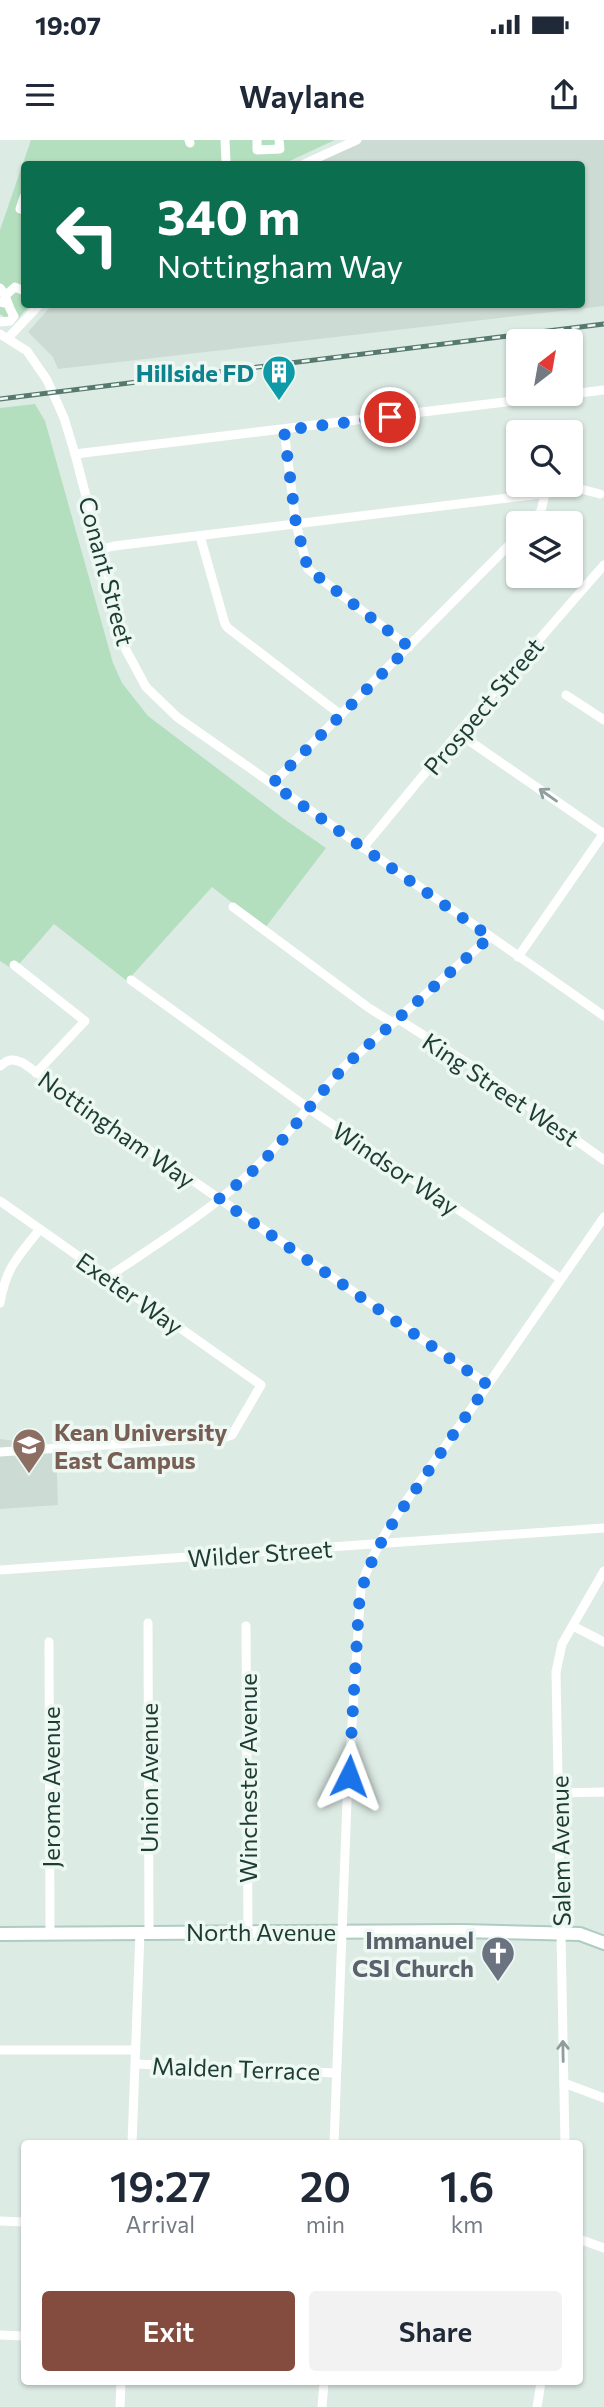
<!DOCTYPE html>
<html lang="en">
<head>
<meta charset="utf-8">
<style>
  :root { --surface:#fff; --page:#f2f2f3; --text:#1f2937; --muted:#747a83; --accent:#844b3f }
  body { margin:0; font-family:Commissioner,sans-serif; background:var(--page); color:var(--text); height:100vh; display:flex; flex-direction:column; font-size:26px; white-space:nowrap }
  * { box-sizing:border-box; margin:0 }
  p { font-size:23px; color:var(--muted) }
  .icon { flex:none; width:38px; height:38px; fill:none; stroke:currentColor; stroke-width:2; stroke-linecap:round; stroke-linejoin:round }
  .map { position:relative; flex:1; overflow:hidden }
  .sheet { position:absolute; left:21px; top:2000px; width:562px; height:245px; display:flex; flex-direction:column; background:var(--surface); border-radius:7px; box-shadow:0 2px 5px #0004 }
  .sheet>* { flex:none }
  .top-card { position:absolute; left:21px; top:21px; width:564px; height:147px; border-radius:7px; box-shadow:0 2px 5px #0004; background:#0b6e4f; color:#fff; overflow:hidden }
  .needle { width:46px; rotate:31deg }
  .tools { position:absolute; left:506px; top:189px; display:grid; gap:14px }
  .tools a { display:grid; place-items:center; width:77px; height:77px; border-radius:7px; background:var(--surface); box-shadow:0 2px 5px #0004; font-size:35px }
  .pin { position:absolute; display:grid; place-items:center; width:60px; height:60px; color:#fff; margin:-30px; border:4px solid #fff; border-radius:50%; box-shadow:0 2px 7px #0007 }
  .me { position:absolute; width:77px; margin:-38px; rotate:3deg; stroke-linejoin:round; filter:drop-shadow(0 0 5px #0008) }
  .turn { display:flex; align-items:center; gap:24px; height:147px; padding:0 21px; font-size:32px }
  .turn .icon { width:91px; height:91px; stroke-width:2.5 }
  .turn b { display:block; font-size:49px; line-height:60px }
  .eta { display:flex; justify-content:space-evenly; align-items:center; height:119px; text-align:center }
  .eta b { font-size:42px; font-weight:600; line-height:49px }
  .button { display:flex; gap:14px; margin-top:auto; padding:14px 21px }
  .button a { flex:1; height:80px; border-radius:7px; background:var(--accent); color:#fff; font-size:28px; font-weight:600; line-height:80px; text-align:center }
  .button a+a { background:var(--page); color:var(--text) }
  .status { display:flex; justify-content:space-between; align-items:center; height:49px; padding:0 35px; background:var(--surface); direction:ltr }
  .status svg { height:19px; fill:currentColor }
  header { display:flex; justify-content:space-between; align-items:center; height:91px; padding:0 21px; background:var(--surface); font-size:32px; font-weight:600 }
  .map>svg:first-child { display:block }
  .built { fill:#ccdbd4 }
  .green { fill:#b3dfbf }
  .lines { fill:none; stroke-linecap:round; stroke-linejoin:round }
  .secondary-casing { stroke:#afccc2; stroke-width:16 }
  .street { stroke:#fff; stroke-width:9 }
  .secondary { stroke:#fff; stroke-width:12 }
  .rail-casing { stroke:#57786f; stroke-width:5 }
  .rail { stroke:#eef8f3; stroke-width:2.5; stroke-dasharray:8; stroke-linecap:butt }
  .oneway { stroke:#8e9e9a }
  .route { stroke:#1a73e8; stroke-width:12; stroke-dasharray:0 21.6 }
  .labels { text-anchor:middle; dominant-baseline:central; stroke-width:7; stroke-linejoin:round; paint-order:stroke }
  .culture-label { font-size:24px; font-weight:bold; fill:#0d838f; stroke:#eef8f3; text-anchor:end }
  .street-label { font-size:24px; fill:#1d3c34; stroke:#eef8f3 }
  .education-label { font-size:24px; font-weight:bold; fill:#785e54; stroke:#eef8f3; text-anchor:start }
  .worship-label { font-size:24px; font-weight:bold; fill:#5b616d; stroke:#eef8f3; text-anchor:end }
</style>
</head>
<body>
<div class="status"><b>19:07</b><svg viewBox="0 0 49 12"><path d="M0 12V9h3v3zM5 12V6h3v6zM10 12V3h3v9zM15 12V0h3v12zM26 1h20v11H26zM47 4h2v5h-2z"/></svg></div>
<header><svg class="icon" aria-label="menu" viewBox="0 0 24 24"><path d="M4 6h16M4 12h16M4 18h16"/></svg>Waylane<svg class="icon" aria-label="share" viewBox="0 0 24 24"><path d="M12 15V3M7 8l5-5 5 5M5 13v7h14v-7"/></svg></header>
<div class="map">
<svg width="604" height="2267" viewBox="0 0 604 2267">
  <rect width="100%" height="100%" fill="#ddebe5"/>
  <g class="built">
    <path d="M 353,0 L 604,0 L 604,166 L 58,229 L 53,217 L 28,192 L 52,165 L 581,164 L 581,24 L 309,24 Z"/>
    <path d="M 0,1299 L 56,1306 L 58,1365 L 0,1369 Z"/>
  </g>
  <g class="green">
    <path d="M 31,0 L 335,0 L 283,24 L 24,24 L 24,164 L 30,165 L 14,183 L 0,174 L 0,90 Z"/>
    <path d="M 35,264 L 45,281 L 113,523 L 122,543 L 148,576 L 284,679 L 326,708 L 265,788 L 212,747 L 127,841 L 54,784 L 14,830 L 0,821 L 0,268 Z"/>
  </g>
  <g class="lines">
    <g class="secondary-casing">
      <path id="secondary" d="M 0,1794 L 462,1791 L 580,1794 L 604,1803"/>
    </g>
    <g class="street">
      <path d="M 189,0 L 190,3"/>
      <path d="M 225,0 L 226,21"/>
      <path d="M 257,0 L 257,10 L 280,9 L 279,0"/>
      <path d="M 304,24 L 357,0"/>
      <path d="M 24,57 L 20,69 L 24,70"/>
      <path d="M 0,148 C 8,157 7,166 14,176 L 10,181 L 0,182"/>
      <path d="M 0,162 L 4,163 L 6,155 L 15,147 L 24,151"/>
      <path d="M 0,194 L 27,211 L 47,240 L 64,278 L 75,314 L 126,510 L 146,547 L 177,577 L 604,876"/>
      <path d="M 8,198 L 40,164"/>
      <path d="M 284,290 L 296,384 L 308,429 L 409,507"/>
      <path d="M 75,314 L 604,250"/>
      <path d="M 530,383 L 541,371 L 545,354"/>
      <path d="M 200,396 L 225,484 L 228,488 L 341,575"/>
      <path d="M 102,409 L 114,406 L 581,349 L 600,354"/>
      <path d="M 566,555 L 604,580"/>
      <path d="M 458,593 L 604,694"/>
      <path d="M 272,644 L 518,396"/>
      <path d="M 363,708 L 458,593 L 604,425"/>
      <path d="M 233,767 L 369,868 L 393,883"/>
      <path d="M 518,817 L 604,693"/>
      <path d="M 14,825 L 85,881 L 36,933"/>
      <path d="M 131,840 L 308,968 L 561,1139"/>
      <path d="M 398,879 L 472,926 L 604,1020"/>
      <path d="M 0,926 C 8,919 13,918 23,923 L 488,1245"/>
      <path d="M 0,1061 L 261,1245 L 232,1295 L 226,1297 L 0,1312"/>
      <path d="M 108,1137 C 155,1105 206,1074 248,1035 C 285,1001 313,958 349,922 L 490,797"/>
      <path d="M 0,1163 C 6,1127 18,1117 40,1089"/>
      <path d="M 0,1430 L 604,1388"/>
      <path d="M 148,1483 L 149,1792"/>
      <path d="M 246,1486 L 248,1791"/>
      <path d="M 573,1486 L 604,1502"/>
      <path d="M 49,1502 L 50,1792"/>
      <path d="M 559,1653 L 604,1652"/>
      <path d="M 0,1910 L 136,1910"/>
      <path d="M 136,1924 L 336,1933"/>
      <path d="M 564,1943 L 604,1958"/>
      <path d="M 132,2004 L 140,1792"/>
      <path d="M 334,2004 L 347,1661 L 361,1447 C 378,1393 417,1347 449,1301 C 501,1226 552,1152 604,1077"/>
      <path d="M 565,2004 L 556,1532 L 562,1504 L 604,1431"/>
      <path d="M 0,2081 L 24,2082"/>
      <path d="M 579,2099 L 604,2108"/>
      <path d="M 0,2195 L 24,2196"/>
      <path d="M 120,2267 L 121,2242"/>
      <path d="M 322,2267 L 324,2242"/>
      <path d="M 537,2267 L 541,2242"/>
    </g>
    <use href="#secondary" class="secondary"/>
    <g class="rail-casing">
      <path id="rail" d="M 0,259 L 604,184"/>
    </g>
    <use href="#rail" class="rail"/>
  </g>
  <defs><path id="oneway-shaft" d="M-6 0H5M1.5-3L5.5 0L1.5 3" fill="none" stroke-width="1.6" stroke-linecap="round" stroke-linejoin="round" transform="scale(1.75)"/></defs>
  <g class="oneway">
    <use href="#oneway-shaft" transform="translate(548 655) rotate(-145)"/>
    <use href="#oneway-shaft" transform="translate(563 1911) rotate(-91)"/>
  </g>
  <g class="lines">
    <path class="route" d="M 349,1636 L 359,1465 C 366,1415 399,1374 427,1333 C 447,1304 467,1274 488,1245 L 219,1059 C 236,1045 253,1032 268,1016 C 296,986 320,952 349,922 L 490,797 L 272,644 L 409,507 L 308,429 L 296,384 L 284,290 L 390,277"/>
  </g>
  <defs>
    <g id="building-pin" transform="scale(1.75)"><path d="M0 17L-7.5 6A9.5 9.5 0 1 1 7.5 6Z" fill="#0f9aa8" stroke="#eef8f3"/><path d="M-4-6H4V6H1V3H-1V6H-4ZM-2.5-4.3h1.7v1.8h-1.7ZM.8-4.3h1.7v1.8H.8ZM-2.5-1h1.7V.8h-1.7ZM.8-1h1.7V.8H.8Z" fill="#fff"/></g>
    <g id="university-pin" transform="scale(1.75)"><path d="M0 17L-7.5 6A9.5 9.5 0 1 1 7.5 6Z" fill="#8d6e63" stroke="#eef8f3"/><path d="M0-5L7-2L0 1L-7-2ZM-4 1L0 2.5L4 1V4Q0 6-4 4Z" fill="#fff"/></g>
    <g id="church-pin" transform="scale(1.75)"><path d="M0 17L-7.5 6A9.5 9.5 0 1 1 7.5 6Z" fill="#6b7280" stroke="#eef8f3"/><path d="M-1.2-6h2.4v3.5h3.3v2.4h-3.3V6h-2.4V-.1h-3.3v-2.4h3.3Z" fill="#fff"/></g>
  </defs>
  <g fill-rule="evenodd">
    <use href="#building-pin" x="279" y="232"/>
    <use href="#university-pin" x="29" y="1305"/>
    <use href="#church-pin" x="498" y="1813"/>
  </g>
  <g class="labels">
    <g class="culture-label">
      <text x="254" y="232">Hillside FD</text>
    </g>
    <g class="street-label">
      <text transform="translate(107 431) rotate(75)">Conant Street</text>
      <text transform="translate(483 566) rotate(-50)">Prospect Street</text>
      <text transform="translate(501 949) rotate(34)">King Street West</text>
      <text transform="translate(117 989) rotate(35)">Nottingham Way</text>
      <text transform="translate(396 1028) rotate(34)">Windsor Way</text>
      <text transform="translate(130 1153) rotate(35)">Exeter Way</text>
      <text transform="translate(260 1413) rotate(-4)">Wilder Street</text>
      <text transform="translate(148 1638) rotate(-90)">Union Avenue</text>
      <text transform="translate(247 1638) rotate(-90)">Winchester Avenue</text>
      <text transform="translate(50 1647) rotate(-90)">Jerome Avenue</text>
      <text transform="translate(560 1711) rotate(-91)">Salem Avenue</text>
      <text x="261" y="1791">North Avenue</text>
      <text transform="translate(236 1928) rotate(2)">Malden Terrace</text>
    </g>
    <g class="education-label">
      <text x="54" y="1291">Kean University<tspan x="54" dy="28">East Campus</tspan></text>
    </g>
    <g class="worship-label">
      <text x="474" y="1799">Immanuel<tspan x="474" dy="28">CSI Church</tspan></text>
    </g>
  </g>
</svg>
<div class="tools">
<a><svg class="needle" viewBox="-14 -14 28 28"><path d="M0-13l5 13h-10z" fill="#e53935"/><path d="M0 13l5-13h-10z" fill="#747a83"/></svg></a>
<a><svg class="icon" aria-label="search" viewBox="0 0 24 24"><circle cx="10" cy="10" r="6"/><path d="M15 15l6 6"/></svg></a>
<a><svg class="icon" aria-label="layers" viewBox="0 0 24 24"><path d="M12 4l9 5-9 5-9-5zM3 14l9 5 9-5"/></svg></a>
</div>
<div class="pin" style="left:390px;top:277px;background:#d93025"><svg class="icon" aria-label="arrive" viewBox="0 0 24 24"><path d="M6 21V4h12l-3 4 3 4H6"/></svg></div>
<svg class="me" style="left:349px;top:1636px" viewBox="-20 -20 40 40"><path d="M0-17L14 15 0 8-14 15z" fill="#1a73e8" stroke="#fff" stroke-width="4"/></svg>
<div class="top-card">
<div class="turn"><svg class="icon" aria-label="left" viewBox="0 0 24 24"><path d="M17 20v-9H6M10 6l-5 5 5 5"/></svg><div><b>340 m</b>Nottingham Way</div></div>
</div>
<section class="sheet">
<div class="eta">
<div><b>19:27</b><p>Arrival</p></div>
<div><b>20</b><p>min</p></div>
<div><b>1.6</b><p>km</p></div>
</div>
<div class="button"><a>Exit</a><a>Share</a></div>
</section>
</div>
</body>
</html>
